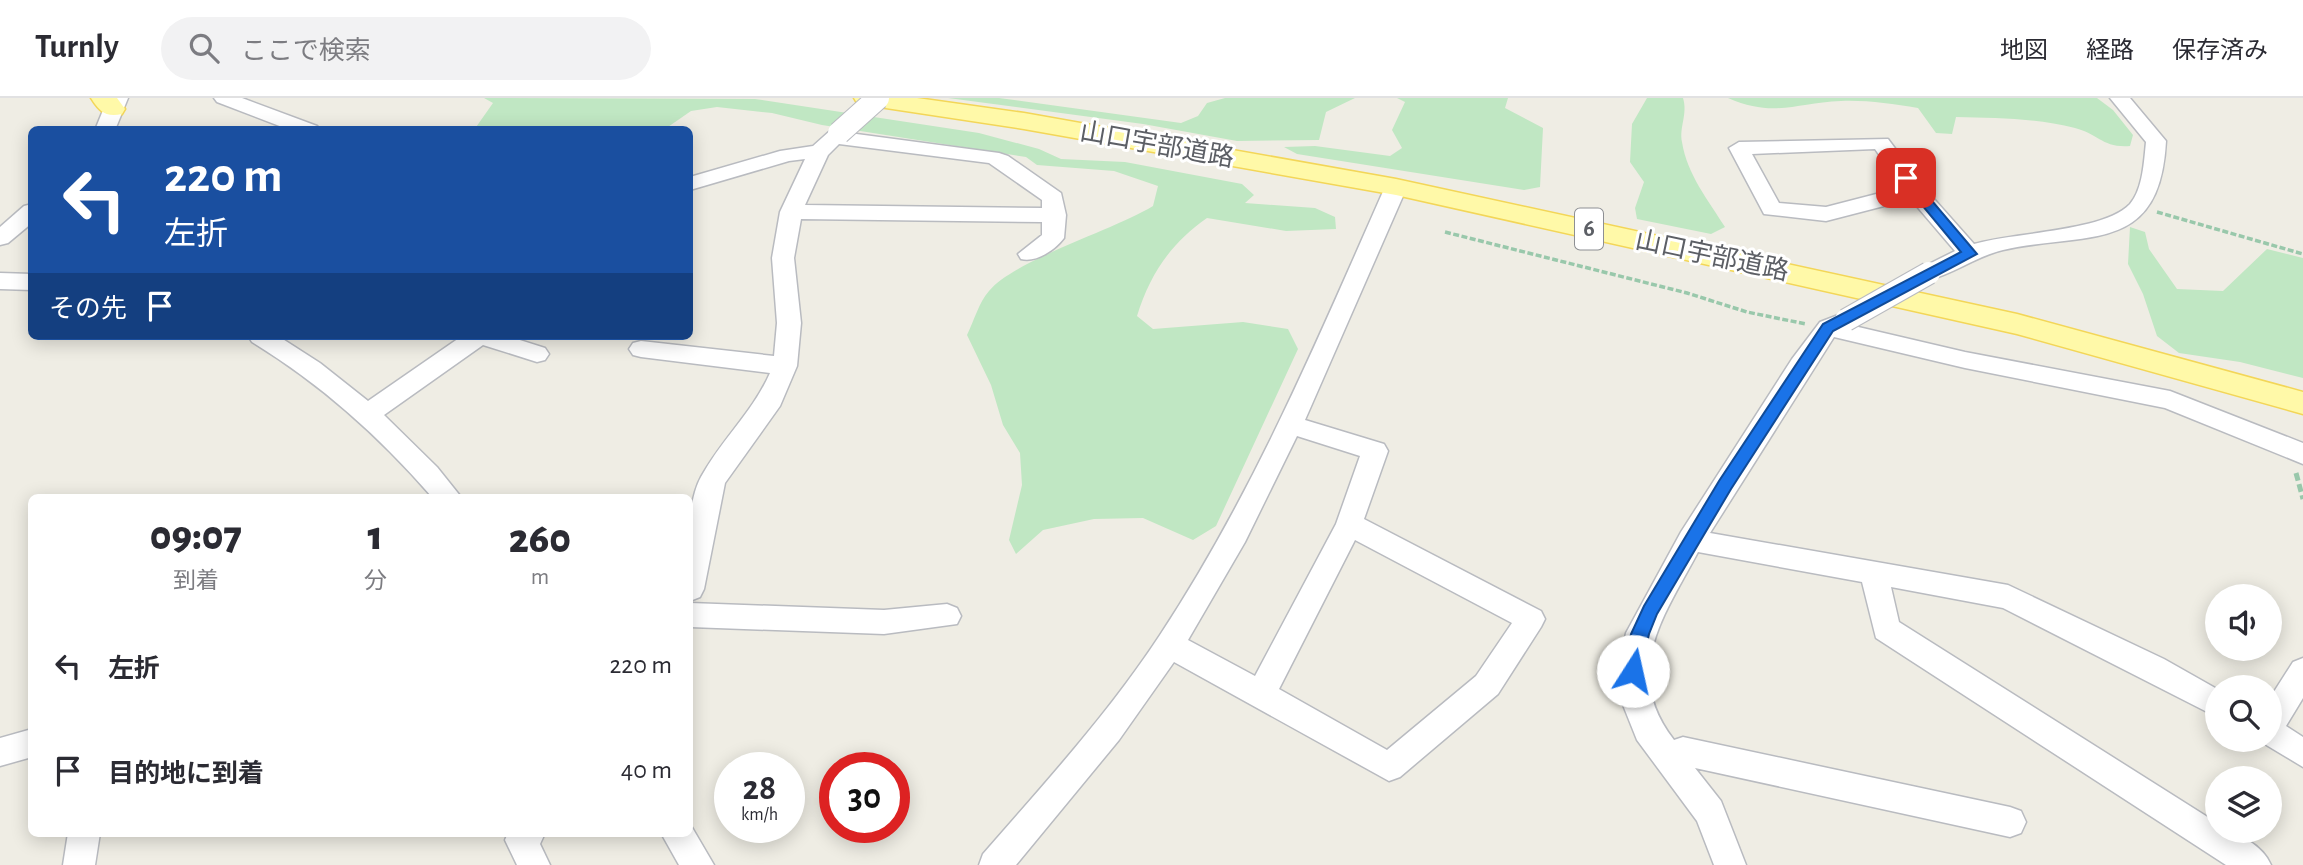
<!DOCTYPE html>
<html lang="ja">
<head>
<meta charset="utf-8">
<style>
  :root { --surface:#fff; --page:#f2f2f3; --text:#2b2b33; --muted:#7c7c81; --line:#e1e1e2 }
  body { margin:0; font-family:"Alegreya Sans","Noto Sans JP",sans-serif; background:var(--page); color:var(--text); height:100vh; display:flex; flex-direction:column; font-size:26px; white-space:nowrap }
  * { box-sizing:border-box; margin:0 }
  p { font-size:23px; color:var(--muted) }
  .icon { flex:none; width:38px; height:38px; fill:none; stroke:currentColor; stroke-width:2; stroke-linecap:round; stroke-linejoin:round }
  .map { position:relative; flex:1; overflow:hidden }
  .sheet { position:absolute; left:28px; top:396px; width:665px; height:343px; display:flex; flex-direction:column; background:var(--surface); border-radius:10px; box-shadow:0 4px 18px #0003 }
  .sheet>* { flex:none }
  .guide { position:absolute; left:28px; top:28px; width:665px; height:214px; border-radius:10px; box-shadow:0 4px 18px #0003; background:#1a4fa0; color:#fff; overflow:hidden }
  .controls { position:absolute; left:2205px; top:486px; display:grid; gap:14px }
  .controls a { display:grid; place-items:center; width:77px; height:77px; border-radius:50%; background:var(--surface); box-shadow:0 4px 18px #0003; font-size:35px }
  .speed { position:absolute; left:714px; top:654px; display:flex; gap:14px; font-size:35px; font-weight:700; text-align:center }
  .speed>* { display:grid; place-content:center; width:91px; height:91px; border-radius:50%; background:var(--surface); box-shadow:0 4px 18px #0003; line-height:1 }
  .speed small { font-size:18px; font-weight:400 }
  .speed .limit { border:10px solid #d22; background:#fff; color:#111 }
  .pin { position:absolute; display:grid; place-items:center; width:60px; height:60px; color:#fff; margin:-30px; border-radius:14px; box-shadow:0 4px 10px #0006 }
  .me { position:absolute; width:77px; margin:-38px; rotate:10deg; stroke-linejoin:round; filter:drop-shadow(0 0 5px #0008) }
  .turn { display:flex; align-items:center; gap:24px; height:147px; padding:0 21px; font-size:32px }
  .turn .icon { width:91px; height:91px; stroke-width:2.5 }
  .turn b { display:block; font-size:49px; line-height:60px }
  .then { display:flex; align-items:center; height:66px; padding:0 21px; background:#0003; gap:14px; font-size:26px }
  .eta { display:flex; justify-content:space-evenly; align-items:center; height:119px; text-align:center }
  .eta b { font-size:42px; font-weight:800; line-height:49px }
  ul { padding:0; list-style:none }
  li { display:flex; align-items:center; gap:21px; height:105px; padding:0 21px }
  li div { flex:1 }
  li b { display:block; font-size:26px }
  li em { font-style:normal }
  header { display:flex; align-items:center; gap:42px; box-sizing:border-box; height:98px; padding:0 35px; background:var(--surface); border-bottom:2px solid var(--line) }
  header strong { font-size:33px }
  nav { display:flex; gap:38px; margin-inline-start:auto; font-size:24px }
  .search { width:490px; height:63px; background:var(--page); display:flex; align-items:center; gap:18px; box-sizing:border-box; padding:0 24px; border-radius:38px; color:var(--muted); font-size:26px }
  .map>svg:first-child { display:block }
  .green { fill:#c0e7c3 }
  .lines { fill:none; stroke-linecap:round; stroke-linejoin:round }
  .minor-casing { stroke:#b9bbc0; stroke-width:3 }
  .major-casing { stroke:#f3d658; stroke-width:3 }
  .path-far1 { stroke:#99c8ab; stroke-width:3.5; stroke-dasharray:6 2.5; stroke-linecap:butt }
  .path { stroke:#99c8ab; stroke-width:5; stroke-dasharray:8 3.5; stroke-linecap:butt }
  .minor { fill:#fff; fill-rule:evenodd }
  .major { fill:#fff9a8; fill-rule:evenodd }
  .minor-bridge-casing { stroke:#b9bbc0; stroke-width:24; stroke-linecap:butt }
  .minor-bridge { stroke:#fff; stroke-width:22 }
  .route { fill:#1a73e8; stroke:#114b97; stroke-width:2 }
  .labels { text-anchor:middle; dominant-baseline:central; stroke-width:6; stroke-linejoin:round; paint-order:stroke }
  .shield { fill:#fff; stroke:#8d8f93; stroke-width:2 }
  .shield-label { font-size:24px; font-weight:bold; fill:#5c5f65 }
  .street-label { font-size:26px; fill:#5c5f65; stroke:#fff }
</style>
</head>
<body>
<header>
<strong>Turnly</strong>
<div class="search"><svg class="icon" aria-label="search" viewBox="0 0 24 24"><circle cx="10" cy="10" r="6"/><path d="M15 15l6 6"/></svg>ここで検索</div>
<nav><a>地図</a><a>経路</a><a>保存済み</a></nav>
</header>
<div class="map">
<svg width="2303" height="767" viewBox="0 0 2303 767">
  <rect width="100%" height="100%" fill="#efede4"/>
  <g class="green">
    <path d="M 484,0 L 755,1 L 979,35 L 1039,51 L 1061,61 L 1125,64 L 1242,86 L 1254,97 L 1245,105 L 1315,110 L 1335,119 L 1336,131 L 1286,133 L 1207,120 C 1171,145 1150,176 1137,218 L 1153,231 L 1243,224 L 1288,231 L 1298,251 L 1216,428 L 1193,442 L 1143,420 L 1094,421 L 1043,432 L 1016,456 L 1009,442 L 1022,387 L 1020,355 L 1003,327 L 991,287 L 967,237 C 974,223 979,204 989,193 C 1016,161 1112,133 1153,108 L 1158,88 L 1114,73 L 1037,67 L 1026,59 L 822,27 L 772,15 L 717,9 L 691,13 L 665,31 L 474,32 L 493,5 Z"/>
    <path d="M 948,0 L 999,0 L 1181,25 L 1198,18 L 1207,5 L 1225,0 L 1355,0 L 1326,14 L 1319,42 L 1237,43 L 1143,26 Z"/>
    <path d="M 1397,0 L 1508,0 L 1505,10 L 1543,30 L 1540,89 L 1524,92 L 1297,56 L 1284,49 L 1315,48 L 1390,58 L 1402,50 L 1392,32 L 1405,4 Z"/>
    <path d="M 1647,0 L 1683,0 C 1688,16 1679,29 1682,44 C 1687,76 1708,102 1725,129 L 1711,136 L 1637,121 L 1635,110 L 1644,84 L 1630,64 L 1632,26 Z"/>
    <path d="M 1728,0 L 2097,0 L 2113,12 L 2133,37 L 2130,48 C 2102,50 2099,36 2075,30 C 2036,20 1996,20 1956,19 L 1952,36 L 1936,35 L 1918,10 C 1892,6 1867,2 1841,3 C 1795,5 1774,20 1728,0 Z"/>
    <path d="M 2130,129 L 2145,134 L 2149,151 L 2177,191 L 2223,193 L 2267,151 L 2303,160 L 2303,280 L 2240,264 L 2179,255 L 2157,238 L 2143,196 L 2128,166 Z"/>
  </g>
  <g class="lines">
    <g class="minor-casing">
      <g id="minor">
        <path d="M 108,0 L 128,0 L 115,32 L 95,32 Z"/>
        <path d="M 214,0 L 242,0 L 317,28 L 320,32 L 290,32 L 217,4 Z"/>
        <path d="M 2110,0 L 2130,0 L 2166,43 C 2160,158 2087,133 2003,152 C 1977,158 1955,175 1929,182 L 1921,180 L 1918,175 L 1921,170 L 1955,153 L 1914,105 L 1884,108 L 1826,123 L 1764,116 L 1729,50 L 1739,44 L 1888,41 L 1927,93 L 1974,146 C 2014,134 2103,134 2130,106 C 2143,91 2144,63 2146,44 ZM 1875,51 L 1904,93 L 1884,94 L 1826,109 L 1779,105 L 1752,56 Z"/>
        <path d="M 839,29 L 849,35 L 999,55 L 1008,58 L 1061,95 L 1066,117 L 1064,140 C 1055,152 1036,165 1021,161 L 1018,156 L 1042,137 L 1042,124 L 801,121 L 794,160 L 801,225 L 797,268 L 780,308 L 725,385 L 704,491 L 700,499 L 690,503 C 687,470 685,408 701,379 C 721,342 753,314 770,275 L 641,259 L 633,257 L 629,251 L 633,245 L 641,243 L 774,258 L 777,225 L 772,160 L 780,114 L 805,61 L 789,63 L 690,92 L 690,79 L 780,53 L 813,48 L 832,31 ZM 839,46 L 989,65 L 1042,102 L 1042,110 L 805,107 L 828,57 Z"/>
        <path d="M 1396,83 L 1407,89 L 1305,322 L 1384,346 L 1388,353 L 1364,421 L 1541,513 L 1545,521 L 1541,529 L 1498,596 L 1400,679 L 1389,683 L 1174,564 L 1119,642 L 1016,767 L 979,767 L 983,756 C 1045,685 1108,616 1160,537 C 1253,396 1317,243 1385,89 ZM 1297,338 L 1360,358 L 1336,426 L 1255,578 L 1188,542 L 1245,444 ZM 1355,442 L 1512,525 L 1476,578 L 1387,652 L 1279,591 Z"/>
        <path d="M 32,106 L 32,125 L 8,145 L 0,147 L 0,129 L 24,108 Z"/>
        <path d="M 0,175 L 32,176 L 32,192 L 0,191 Z"/>
        <path d="M 1846,214 L 1854,216 L 1858,222 L 1854,228 L 1965,254 L 2170,293 L 2303,345 L 2303,366 L 2165,310 L 1965,270 L 1834,239 L 1710,435 L 2008,487 L 2164,561 L 2217,591 L 2217,619 L 2003,510 L 1891,489 L 1899,524 L 2217,725 L 2217,733 C 2238,733 2263,748 2271,767 L 2226,767 L 1876,540 L 1862,484 L 1698,454 C 1664,518 1621,574 1674,642 L 1683,639 L 2010,709 L 2021,713 L 2026,724 L 2021,735 L 2010,739 L 1695,670 L 1721,703 L 1746,767 L 1714,767 L 1697,723 L 1637,642 L 1621,602 L 1618,573 L 1626,535 L 1681,434 L 1792,261 L 1820,224 Z"/>
        <path d="M 248,238 L 278,238 L 320,265 L 368,303 L 462,238 L 507,238 L 545,250 L 549,256 L 545,262 L 537,264 L 483,247 L 384,317 L 437,369 L 461,399 L 432,399 C 379,338 321,286 252,244 Z"/>
        <path d="M 690,505 L 884,512 L 947,506 L 957,510 L 961,518 L 957,526 L 884,536 L 690,529 Z"/>
        <path d="M 2303,560 L 2303,600 L 2286,628 L 2303,639 L 2303,669 L 2258,642 L 2270,642 L 2270,600 L 2293,564 Z"/>
        <path d="M 32,631 L 32,659 L 0,668 L 0,640 Z"/>
        <path d="M 690,726 L 714,767 L 679,767 L 661,735 L 690,735 Z"/>
        <path d="M 68,735 L 100,735 L 95,767 L 63,767 Z"/>
        <path d="M 508,735 L 545,735 L 540,746 L 550,767 L 517,767 L 505,742 Z"/>
      </g>
    </g>
    <g class="major-casing">
      <g id="major">
        <path d="M 91,0 L 117,0 L 125,11 L 122,16 C 106,20 99,13 91,0 Z"/>
        <path d="M 854,0 L 917,0 L 1024,15 L 1396,81 L 2017,216 L 2303,294 L 2303,316 L 2017,236 L 1396,97 L 1024,31 L 866,7 L 857,5 Z"/>
      </g>
    </g>
    <g class="path-far1">
      <path d="M 2157,114 L 2303,156"/>
      <path d="M 1445,134 L 1687,195 L 1747,214 L 1806,226"/>
    </g>
    <path class="path" d="M 2296,375 L 2303,401"/>
    <use href="#minor" class="minor"/>
    <use href="#major" class="major"/>
    <g class="minor-bridge-casing">
      <g id="minor-bridge">
        <path d="M 839,35 L 878,0"/>
        <path d="M 1846,222 L 1929,175"/>
      </g>
    </g>
    <use href="#minor-bridge" class="minor-bridge"/>
  </g>
  <path class="route" d="M 1906,76 L 1911,78 L 1977,156 L 1833,233 L 1731,391 L 1657,516 L 1649,536 L 1639,579 L 1627,579 L 1624,573 L 1631,536 L 1644,508 L 1719,383 L 1823,226 L 1961,154 L 1902,83 L 1900,80 Z"/>
  <g class="labels">
    <rect class="shield" x="1575" y="110.5" width="28" height="41" rx="5"/>
    <g class="shield-label">
      <text x="1589" y="131">6</text>
    </g>
    <g class="street-label">
      <text transform="translate(1157 47) rotate(10)">山口宇部道路</text>
      <text transform="translate(1712 158) rotate(12)">山口宇部道路</text>
    </g>
  </g>
</svg>
<div class="controls">
<a><svg class="icon" aria-label="sound" viewBox="0 0 24 24"><path d="M4 9h4l5-4v14l-5-4H4zM17 9q2 3 0 6"/></svg></a>
<a><svg class="icon" aria-label="search" viewBox="0 0 24 24"><circle cx="10" cy="10" r="6"/><path d="M15 15l6 6"/></svg></a>
<a><svg class="icon" aria-label="layers" viewBox="0 0 24 24"><path d="M12 4l9 5-9 5-9-5zM3 14l9 5 9-5"/></svg></a>
</div>
<div class="speed"><div>28<small>km/h</small></div><div class="limit">30</div></div>
<div class="pin" style="left:1906px;top:80px;background:#d93025"><svg class="icon" aria-label="arrive" viewBox="0 0 24 24"><path d="M6 21V4h12l-3 4 3 4H6"/></svg></div>
<svg class="me" style="left:1633px;top:573px" viewBox="-20 -20 40 40"><circle r="19" fill="#fff"/><path d="M0-13L10 11 0 6-10 11z" fill="#1a73e8"/></svg>
<div class="guide">
<div class="turn"><svg class="icon" aria-label="left" viewBox="0 0 24 24"><path d="M17 20v-9H6M10 6l-5 5 5 5"/></svg><div><b>220 m</b>左折</div></div>
<div class="then">その先<svg class="icon" aria-label="arrive" viewBox="0 0 24 24"><path d="M6 21V4h12l-3 4 3 4H6"/></svg></div>
</div>
<section class="sheet">
<div class="eta">
<div><b>09:07</b><p>到着</p></div>
<div><b>1</b><p>分</p></div>
<div><b>260</b><p>m</p></div>
</div>
<ul>
<li><svg class="icon" aria-label="left" viewBox="0 0 24 24"><path d="M17 20v-9H6M10 6l-5 5 5 5"/></svg><div><b>左折</b></div><em>220 m</em></li>
<li><svg class="icon" aria-label="arrive" viewBox="0 0 24 24"><path d="M6 21V4h12l-3 4 3 4H6"/></svg><div><b>目的地に到着</b></div><em>40 m</em></li>
</ul>
</section>
</div>
</body>
</html>
